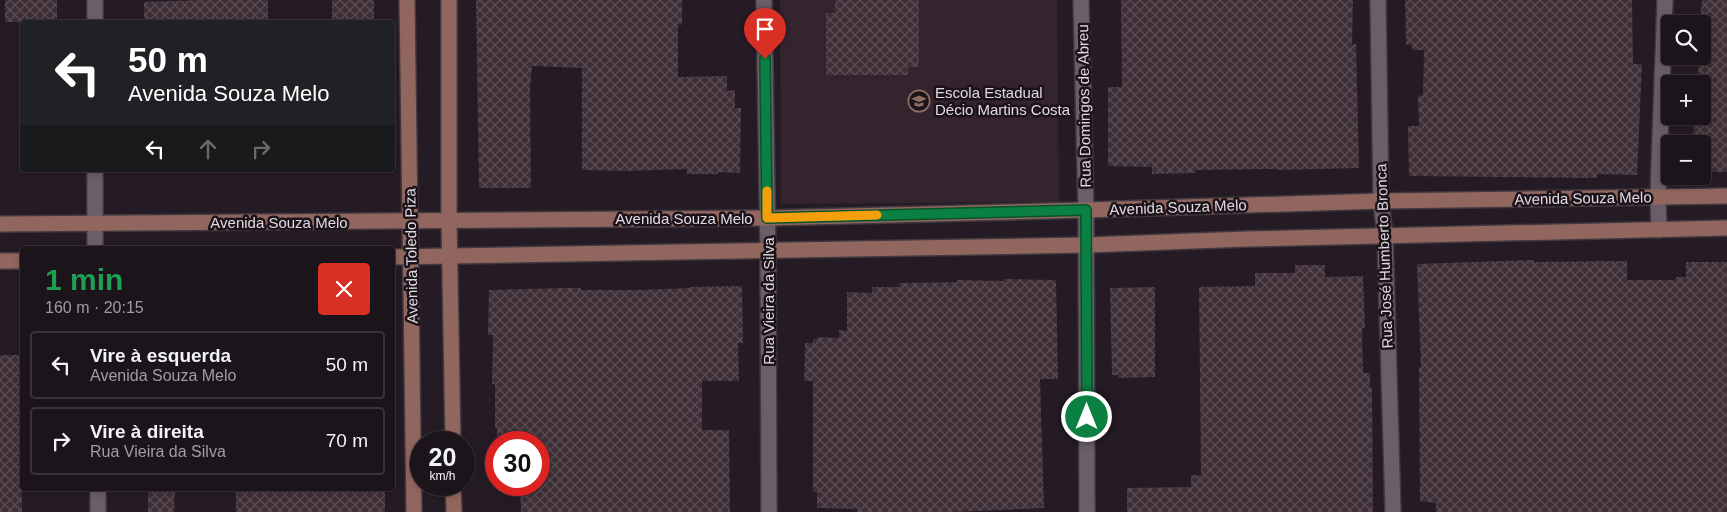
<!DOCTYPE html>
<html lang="pt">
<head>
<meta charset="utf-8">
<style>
  :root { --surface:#1c141b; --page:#292128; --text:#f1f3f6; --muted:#a09ea3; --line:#3a333a }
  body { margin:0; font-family:Arial,sans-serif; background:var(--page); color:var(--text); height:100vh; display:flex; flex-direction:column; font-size:19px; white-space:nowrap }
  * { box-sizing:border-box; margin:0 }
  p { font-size:16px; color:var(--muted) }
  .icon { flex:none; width:28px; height:28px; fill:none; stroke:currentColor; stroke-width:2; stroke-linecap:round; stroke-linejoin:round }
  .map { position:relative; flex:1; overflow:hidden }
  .panel { position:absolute; left:20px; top:246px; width:375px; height:245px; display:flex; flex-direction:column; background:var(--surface); border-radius:5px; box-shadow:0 2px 8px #0003,0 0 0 1px var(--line) }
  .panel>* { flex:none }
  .top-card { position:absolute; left:20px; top:20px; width:375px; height:152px; border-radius:5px; box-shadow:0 2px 8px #0003,0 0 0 1px var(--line); background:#202124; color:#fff; overflow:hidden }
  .buttons { position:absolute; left:1661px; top:15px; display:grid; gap:10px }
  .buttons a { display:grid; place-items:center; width:50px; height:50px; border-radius:5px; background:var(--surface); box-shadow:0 2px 8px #0003,0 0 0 1px var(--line); font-size:25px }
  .speed { position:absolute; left:410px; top:431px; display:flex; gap:10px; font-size:25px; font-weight:700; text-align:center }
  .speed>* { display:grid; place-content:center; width:65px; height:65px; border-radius:50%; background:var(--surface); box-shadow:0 2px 8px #0003,0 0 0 1px var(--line); line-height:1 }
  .speed small { font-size:12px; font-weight:400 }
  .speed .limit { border:8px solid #d22; background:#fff; color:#111 }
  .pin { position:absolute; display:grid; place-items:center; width:42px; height:42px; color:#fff; margin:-51px -21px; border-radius:50% 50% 50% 0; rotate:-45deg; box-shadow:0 0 5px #0007 }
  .pin .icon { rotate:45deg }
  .me { position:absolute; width:55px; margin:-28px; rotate:0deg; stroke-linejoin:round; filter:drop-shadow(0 0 4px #0008) }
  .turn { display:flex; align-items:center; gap:18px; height:105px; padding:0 25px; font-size:22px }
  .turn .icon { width:65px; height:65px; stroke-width:2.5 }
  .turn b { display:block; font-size:35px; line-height:42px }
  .lanes { display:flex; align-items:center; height:48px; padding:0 25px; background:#0003; justify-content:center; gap:25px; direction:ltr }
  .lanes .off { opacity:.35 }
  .round { display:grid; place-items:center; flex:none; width:52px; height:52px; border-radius:5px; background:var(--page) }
  .summary { display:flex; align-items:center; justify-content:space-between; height:85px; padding:0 25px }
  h1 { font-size:30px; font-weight:800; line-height:38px; color:#1e9e55 }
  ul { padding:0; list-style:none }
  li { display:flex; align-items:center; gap:15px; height:68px; margin:0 10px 8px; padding:0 15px; border:2px solid var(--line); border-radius:5px }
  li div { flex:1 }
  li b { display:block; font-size:19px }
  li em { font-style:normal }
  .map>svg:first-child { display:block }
  .education { fill:#34242e }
  .building { fill:url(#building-cross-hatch) }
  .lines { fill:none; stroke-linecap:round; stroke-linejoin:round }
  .street-casing { stroke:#40393f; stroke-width:18 }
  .secondary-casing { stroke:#40393f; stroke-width:18 }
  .street { stroke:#6b5e69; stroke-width:15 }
  .secondary { stroke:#91665e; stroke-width:15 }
  .route-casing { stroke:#07532c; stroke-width:12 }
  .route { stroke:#0b8043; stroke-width:9 }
  .slow { stroke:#f59e0b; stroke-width:9 }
  .labels { text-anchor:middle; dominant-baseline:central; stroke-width:5; stroke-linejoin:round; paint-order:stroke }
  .poi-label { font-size:15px; fill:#e0d9df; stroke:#1b121a; text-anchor:start }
  .street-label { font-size:15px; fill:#e0d9df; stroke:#1b121a }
</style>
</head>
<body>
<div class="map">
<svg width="1727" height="512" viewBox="0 0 1727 512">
  <defs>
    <pattern id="building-cross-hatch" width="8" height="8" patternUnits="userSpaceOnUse" patternTransform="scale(1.25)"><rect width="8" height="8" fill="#3e3036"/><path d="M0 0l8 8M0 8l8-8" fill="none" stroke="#5a4d53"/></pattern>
  </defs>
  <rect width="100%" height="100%" fill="#251b24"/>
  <path class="education" d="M 780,0 L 1057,0 L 1059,202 L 781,204 Z"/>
  <g class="building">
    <rect x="5" y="0" width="52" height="22"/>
    <path d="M 203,0 L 268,0 L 268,22 L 144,22 L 144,2 Z"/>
    <rect x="332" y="0" width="42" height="22"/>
    <path d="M 476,0 L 682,0 L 682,25 L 678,24 L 678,77 L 727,76 L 727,91 L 735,90 L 735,108 L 741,108 L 740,173 L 718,172 L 718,174 L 687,174 L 687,169 L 627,171 L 582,170 L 582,68 L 532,66 L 530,89 L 531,188 L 479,188 Z"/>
    <path d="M 835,0 L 919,0 L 919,67 L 908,67 L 908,75 L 826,75 L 826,13 L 835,13 Z"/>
    <path d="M 1121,0 L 1353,0 L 1352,45 L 1356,44 L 1359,168 L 1278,170 L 1278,169 L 1196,170 L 1196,173 L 1152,174 L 1152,167 L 1108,166 L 1108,87 L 1122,87 Z"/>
    <path d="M 1405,0 L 1632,0 L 1633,64 L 1642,64 L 1637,175 L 1597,174 L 1597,178 L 1409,176 L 1408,126 L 1419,126 L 1418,96 L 1423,95 L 1424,50 L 1412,50 L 1412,45 L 1406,45 Z"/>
    <path d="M 1702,0 L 1727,0 L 1727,172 L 1702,172 L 1702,144 L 1693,144 L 1694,116 L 1702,116 L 1702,84 L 1696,84 L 1696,75 L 1698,75 L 1699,56 L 1702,56 L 1702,24 L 1700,24 Z"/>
    <path d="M 1534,260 L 1534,262 L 1627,261 L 1627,280 L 1675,280 L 1676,277 L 1686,277 L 1686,262 L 1727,262 L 1727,512 L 1436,512 L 1436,503 L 1420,501 L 1419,367 L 1421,368 L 1417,264 Z"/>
    <path d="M 1295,265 L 1325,265 L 1325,277 L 1363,276 L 1365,328 L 1362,328 L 1363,373 L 1370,373 L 1370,389 L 1372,388 L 1373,512 L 1127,512 L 1127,488 L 1191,487 L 1191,475 L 1201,475 L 1199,287 L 1255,286 L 1255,273 L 1295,273 Z"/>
    <path d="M 1004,279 L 1056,280 L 1058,379 L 1040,379 L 1044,508 L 952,512 L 857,512 L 857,509 L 817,508 L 817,492 L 813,492 L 813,381 L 804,381 L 805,343 L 813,343 L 813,339 L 818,339 L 818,337 L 839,338 L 839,330 L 847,331 L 847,292 L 872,293 L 872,287 L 899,287 L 899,283 L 957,282 L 957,280 L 1004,281 Z"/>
    <path d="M 742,286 L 743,343 L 738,343 L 739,381 L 702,381 L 702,430 L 729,430 L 730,512 L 521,512 L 520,485 L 539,485 L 539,442 L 497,442 L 497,428 L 495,428 L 495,384 L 492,384 L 493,335 L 488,335 L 489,290 L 566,288 L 581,288 L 581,290 L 641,290 L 690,288 L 689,287 Z"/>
    <path d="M 1155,287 L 1155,377 L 1118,378 L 1118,375 L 1112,375 L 1110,288 Z"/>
    <rect x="0" y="355" width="22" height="157"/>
    <path d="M 148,489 L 175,489 L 174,512 L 148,512 Z"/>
    <rect x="236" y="489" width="149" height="23"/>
  </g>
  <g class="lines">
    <g class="street-casing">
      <g id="street">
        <path d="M 95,0 L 95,22"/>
        <path d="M 764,0 L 768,252 L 769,512"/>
        <path d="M 1081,0 L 1086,210 L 1087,512"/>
        <path d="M 1378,0 L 1381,201 L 1385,236 L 1393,512"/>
        <path d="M 1659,230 L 1658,197 L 1665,0"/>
        <path d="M 95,249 L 95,170"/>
        <path d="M 98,489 L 98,512"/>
      </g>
    </g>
    <g class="secondary-casing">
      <g id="secondary">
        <path d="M 407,0 L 414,512"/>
        <path d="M 449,0 L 449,220 L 453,442"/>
        <path d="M 0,224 L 767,218 L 1086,210 L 1381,201 L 1727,196"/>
        <path d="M 392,257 L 1087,245 L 1247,239 L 1727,228"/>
        <path d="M 0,261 L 22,261"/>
        <path d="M 453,485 L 454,512"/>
      </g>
    </g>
    <use href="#street" class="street"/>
    <use href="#secondary" class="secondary"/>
  </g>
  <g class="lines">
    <g class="route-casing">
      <path id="route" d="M 765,59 L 767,218 L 1086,210 L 1087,417"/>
    </g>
    <use href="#route" class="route"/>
    <path class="slow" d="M 767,191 L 767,218 L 877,215"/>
  </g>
  <defs>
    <g id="school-ring" transform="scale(1.125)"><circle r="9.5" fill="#1b121a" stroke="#8d6e63" stroke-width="1.5"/><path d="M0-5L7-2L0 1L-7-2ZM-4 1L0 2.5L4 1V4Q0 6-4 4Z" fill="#8d6e63"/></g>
  </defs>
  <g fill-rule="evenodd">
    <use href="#school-ring" x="919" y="101"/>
  </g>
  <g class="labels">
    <g class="poi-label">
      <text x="935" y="92">Escola Estadual<tspan x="935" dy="17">Décio Martins Costa</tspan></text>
    </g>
    <g class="street-label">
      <text transform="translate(1084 106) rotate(-91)">Rua Domingos de Abreu</text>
      <text transform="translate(1583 198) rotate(-1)">Avenida Souza Melo</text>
      <text transform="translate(1178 207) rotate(-2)">Avenida Souza Melo</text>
      <text x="684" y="218">Avenida Souza Melo</text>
      <text x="279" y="222">Avenida Souza Melo</text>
      <text transform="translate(411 256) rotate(-91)">Avenida Toledo Piza</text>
      <text transform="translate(1384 256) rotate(-92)">Rua José Humberto Bronca</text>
      <text transform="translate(768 301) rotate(-90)">Rua Vieira da Silva</text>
    </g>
  </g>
</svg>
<div class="buttons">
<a><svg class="icon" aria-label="search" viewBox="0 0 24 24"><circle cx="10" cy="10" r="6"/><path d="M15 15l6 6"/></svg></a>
<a>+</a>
<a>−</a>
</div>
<div class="speed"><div>20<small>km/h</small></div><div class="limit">30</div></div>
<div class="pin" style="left:765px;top:59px;background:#d93025"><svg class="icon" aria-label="arrive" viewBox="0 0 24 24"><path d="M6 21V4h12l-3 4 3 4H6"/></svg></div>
<svg class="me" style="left:1087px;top:417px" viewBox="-20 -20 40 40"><circle r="17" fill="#0b8043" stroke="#fff" stroke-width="3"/><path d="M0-11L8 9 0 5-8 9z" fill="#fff"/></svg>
<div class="top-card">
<div class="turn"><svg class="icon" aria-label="left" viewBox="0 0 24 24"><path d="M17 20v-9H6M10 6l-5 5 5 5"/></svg><div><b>50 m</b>Avenida Souza Melo</div></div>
<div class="lanes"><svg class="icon" aria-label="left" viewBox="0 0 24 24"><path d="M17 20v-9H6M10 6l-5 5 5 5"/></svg><svg class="icon off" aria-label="ahead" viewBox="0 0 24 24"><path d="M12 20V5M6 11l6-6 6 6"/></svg><svg class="icon off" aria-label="right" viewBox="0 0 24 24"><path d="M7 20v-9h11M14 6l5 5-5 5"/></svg></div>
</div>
<section class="panel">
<div class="summary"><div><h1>1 min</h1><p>160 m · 20:15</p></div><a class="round" style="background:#d93025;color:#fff"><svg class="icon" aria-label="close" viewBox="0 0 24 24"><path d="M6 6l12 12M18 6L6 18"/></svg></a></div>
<ul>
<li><svg class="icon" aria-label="left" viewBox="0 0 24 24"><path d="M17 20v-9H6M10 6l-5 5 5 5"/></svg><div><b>Vire à esquerda</b><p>Avenida Souza Melo</p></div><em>50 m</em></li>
<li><svg class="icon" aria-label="right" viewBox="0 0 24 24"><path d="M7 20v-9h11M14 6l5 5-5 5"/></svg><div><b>Vire à direita</b><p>Rua Vieira da Silva</p></div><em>70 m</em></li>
</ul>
</section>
</div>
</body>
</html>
